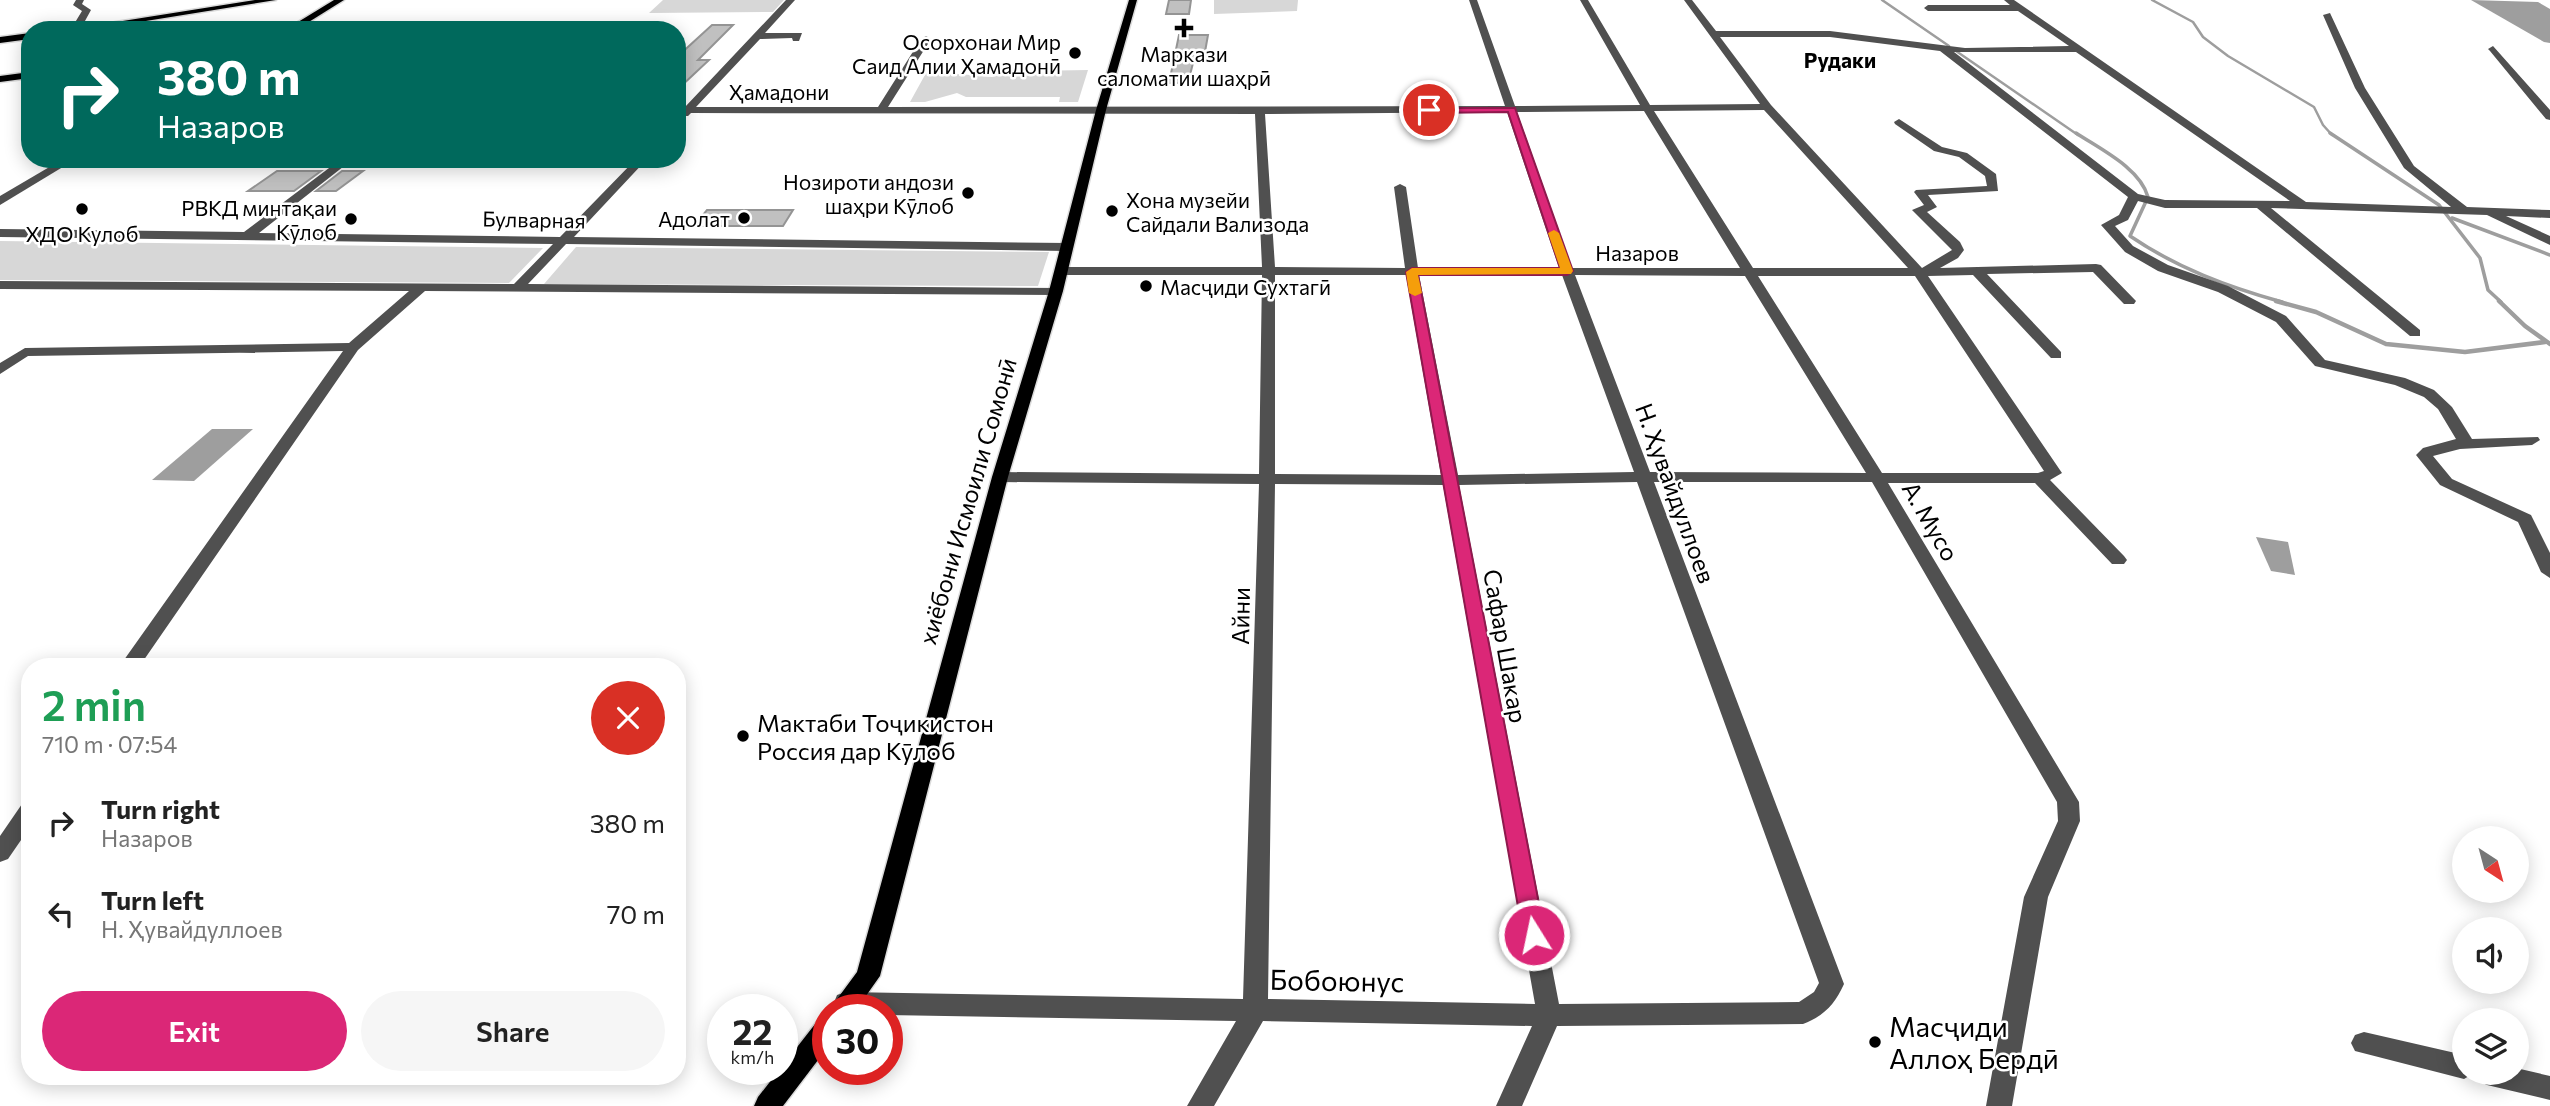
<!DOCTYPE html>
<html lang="en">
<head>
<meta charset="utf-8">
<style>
  :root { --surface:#fff; --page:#f6f6f6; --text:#222; --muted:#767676; --accent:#db2777 }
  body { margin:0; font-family:Commissioner,sans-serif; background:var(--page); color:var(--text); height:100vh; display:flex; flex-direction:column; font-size:26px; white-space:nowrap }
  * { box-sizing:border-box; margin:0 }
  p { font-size:23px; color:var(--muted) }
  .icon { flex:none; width:38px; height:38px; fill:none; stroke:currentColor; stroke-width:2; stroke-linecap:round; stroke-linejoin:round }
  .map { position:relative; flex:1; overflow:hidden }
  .panel { position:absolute; left:21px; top:658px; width:665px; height:427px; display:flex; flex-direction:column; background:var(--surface); border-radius:28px; box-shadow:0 4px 18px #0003 }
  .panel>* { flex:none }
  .top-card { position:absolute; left:21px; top:21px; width:665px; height:147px; border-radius:28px; box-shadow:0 4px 18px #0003; background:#00695c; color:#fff; overflow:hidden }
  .needle { width:46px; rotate:144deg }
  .tools { position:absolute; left:2452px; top:826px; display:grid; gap:14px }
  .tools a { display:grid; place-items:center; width:77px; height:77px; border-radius:50%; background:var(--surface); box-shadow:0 4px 18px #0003; font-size:35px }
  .speed { position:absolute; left:707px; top:994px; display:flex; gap:14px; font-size:35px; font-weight:700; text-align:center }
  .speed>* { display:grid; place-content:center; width:91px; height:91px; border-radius:50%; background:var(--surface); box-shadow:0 4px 18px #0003; line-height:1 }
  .speed small { font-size:18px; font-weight:400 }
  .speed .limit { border:10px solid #d22; background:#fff; color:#111 }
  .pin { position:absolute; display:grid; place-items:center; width:60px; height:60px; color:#fff; margin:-30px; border:4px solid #fff; border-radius:50%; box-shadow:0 2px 7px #0007 }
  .me { position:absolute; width:77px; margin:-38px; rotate:350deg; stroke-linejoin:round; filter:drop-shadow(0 0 5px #0008) }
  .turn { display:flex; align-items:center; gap:24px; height:147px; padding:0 21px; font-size:32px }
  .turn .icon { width:91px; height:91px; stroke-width:2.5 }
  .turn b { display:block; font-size:49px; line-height:60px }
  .round { display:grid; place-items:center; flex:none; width:74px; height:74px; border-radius:37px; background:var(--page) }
  .head { display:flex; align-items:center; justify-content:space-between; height:119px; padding:0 21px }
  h1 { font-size:42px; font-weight:600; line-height:52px; color:#1e9e55 }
  .cta { display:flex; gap:14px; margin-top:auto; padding:14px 21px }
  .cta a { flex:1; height:80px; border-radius:42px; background:var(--accent); color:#fff; font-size:28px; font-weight:600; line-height:80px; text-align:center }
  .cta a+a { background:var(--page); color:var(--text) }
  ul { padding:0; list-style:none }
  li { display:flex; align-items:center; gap:21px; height:91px; padding:0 21px }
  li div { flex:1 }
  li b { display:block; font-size:26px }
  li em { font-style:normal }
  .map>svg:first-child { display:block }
  .green { fill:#d7d7d7 }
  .water { fill:#9e9e9e }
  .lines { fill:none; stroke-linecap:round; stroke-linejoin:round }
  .stream-far2 { stroke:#9e9e9e; stroke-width:2.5 }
  .stream-far1 { stroke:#9e9e9e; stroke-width:3.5 }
  .stream { stroke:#9e9e9e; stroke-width:4.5 }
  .building { fill:#c0c0c0; stroke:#949494; stroke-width:2 }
  .major-casing { stroke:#dbdbdb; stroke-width:3 }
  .minor { fill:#505050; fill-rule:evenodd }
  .major { fill:#000; fill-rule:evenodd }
  .route { fill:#db2777; stroke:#8e194d; stroke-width:2 }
  .slow { fill:#f59e0b }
  .poi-dot { fill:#000; stroke:#fff; stroke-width:2.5 }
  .labels { text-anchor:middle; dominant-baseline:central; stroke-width:5; stroke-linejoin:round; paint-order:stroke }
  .far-poi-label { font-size:21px; fill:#000; stroke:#fff; text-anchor:end }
  .far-neighbourhood-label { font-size:21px; font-weight:bold; fill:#000; stroke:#fff }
  .far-street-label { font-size:21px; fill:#000; stroke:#fff }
  .street-label { font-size:24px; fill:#000; stroke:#fff }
  .poi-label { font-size:24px; fill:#000; stroke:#fff; text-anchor:start }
  .near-street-label { font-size:28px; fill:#000; stroke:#fff }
  .near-poi-label { font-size:28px; fill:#000; stroke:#fff; text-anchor:start }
</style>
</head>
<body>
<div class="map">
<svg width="2550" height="1106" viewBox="0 0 2550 1106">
  <rect width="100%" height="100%" fill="#fff"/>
  <g class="green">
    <path d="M 663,0 L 784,0 L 773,12 L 649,13 Z"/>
    <path d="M 1214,0 L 1298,0 L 1297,11 L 1214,14 Z"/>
    <path d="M 931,64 L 941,64 L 937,72 L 992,77 L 1006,73 L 1026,74 L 1028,71 L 1088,70 L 1078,102 L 1059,102 L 1060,97 L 966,97 L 957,93 L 925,102 L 910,102 Z"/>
    <path d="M 0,241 L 543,248 L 509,283 L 0,280 Z"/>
    <path d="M 576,247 L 1049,252 L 1038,286 L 544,284 Z"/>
  </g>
  <g class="water">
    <path d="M 2471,0 L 2538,2 L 2550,9 L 2550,43 L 2544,42 Z"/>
    <path d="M 212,429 L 253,429 L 194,481 L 152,480 Z"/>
    <path d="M 2256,537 L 2288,542 L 2295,575 L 2271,571 Z"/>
  </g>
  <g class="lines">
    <g class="stream-far2">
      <path d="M 1882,0 L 1949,46"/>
      <path d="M 2152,0 L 2193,22 L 2203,37 L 2228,56 L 2314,107 L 2323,125 L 2332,135"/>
      <path d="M 1956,51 L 2078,135"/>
    </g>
    <g class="stream-far1">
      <path d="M 2076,133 C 2100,149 2140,168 2148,197 L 2130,236 C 2177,268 2228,287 2282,302"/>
      <path d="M 2330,133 L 2439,205 L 2480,258 L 2488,290 L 2501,302"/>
      <path d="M 2452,218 L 2550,255"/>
    </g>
    <g class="stream">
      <path d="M 2276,301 L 2316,312 L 2386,344 L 2465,352 L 2545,342"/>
      <path d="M 2499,301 L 2525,326 L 2550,344"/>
    </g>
  </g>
  <g class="building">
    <path d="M 1169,0 L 1191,0 L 1189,14 L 1166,14 Z"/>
    <path d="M 712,25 L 733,25 L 698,60 L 709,60 L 677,90 L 677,57 Z"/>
    <path d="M 1179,35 L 1208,35 L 1203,63 L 1193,63 L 1188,83 L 1169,83 Z"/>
    <path d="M 277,171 L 321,171 L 294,191 L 248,191 Z"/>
    <path d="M 342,171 L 363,171 L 336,191 L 316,191 Z"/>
    <path d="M 707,210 L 793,210 L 783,226 L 694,226 Z"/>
  </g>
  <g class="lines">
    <g class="major-casing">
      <g id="major">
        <path d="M 255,0 L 276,0 L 90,30 L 66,30 Z"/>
        <path d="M 334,0 L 344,0 L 296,30 L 285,30 Z"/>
        <path d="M 1129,0 L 1137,0 L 1106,110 L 1063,291 L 1008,477 L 880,976 L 856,1010 L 829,1010 L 857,972 L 992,477 L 1049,291 L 1096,110 Z"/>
        <path d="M 30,33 L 30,39 L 0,43 L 0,37 Z"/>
        <path d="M 30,72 L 30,78 L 0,82 L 0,76 Z"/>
        <path d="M 828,1016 L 828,1047 L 783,1106 L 754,1106 L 758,1097 L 819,1019 Z"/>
      </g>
    </g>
    <g class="minor">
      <path d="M 76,0 L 84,0 L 82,4 L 91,10 L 80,30 L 71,29 L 82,11 L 73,5 Z"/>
      <path d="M 786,0 L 795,0 L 765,33 L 802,33 L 799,41 L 793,41 L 792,38 L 760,39 L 696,107 L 878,107 L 921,39 L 926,36 L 931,39 L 888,107 L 1505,106 L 1469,0 L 1477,0 L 1515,106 L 1640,105 L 1580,0 L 1588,0 L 1650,105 L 1760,104 L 1684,0 L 1692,0 L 1716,31 L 1830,31 L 1965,48 L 2069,46 L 2018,11 L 1928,11 L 1924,8 L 1928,5 L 2010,5 L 2004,0 L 2014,0 L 2306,202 L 2451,207 L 2404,168 L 2355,88 L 2323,15 L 2330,13 L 2365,88 L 2414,166 L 2467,207 L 2550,210 L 2550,218 L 2506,216 L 2550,236 L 2550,245 L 2487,215 L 2271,208 L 2420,330 L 2420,336 L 2410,336 L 2257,208 L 2165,208 L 2138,201 L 2128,220 L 2115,226 L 2133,246 L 2168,265 L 2228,286 L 2286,316 L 2325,360 L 2405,378 L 2434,390 L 2452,407 L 2472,439 L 2538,437 L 2540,440 L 2532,445 L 2460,449 L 2433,456 L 2452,479 L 2531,515 L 2550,553 L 2550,578 L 2541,572 L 2518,522 L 2440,485 L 2416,455 L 2423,448 L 2456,439 L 2438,409 L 2424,397 L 2395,385 L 2315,366 L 2276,322 L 2218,292 L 2158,271 L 2125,252 L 2101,225 L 2119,215 L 2128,197 L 1940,51 L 1830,37 L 1720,37 L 1771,105 L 1922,268 L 1952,250 L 1912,210 L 1924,205 L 1914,192 L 1916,190 L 1987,186 L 1985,176 L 1959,157 L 1934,151 L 1895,124 L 1894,122 L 1899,119 L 1942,147 L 1967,153 L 1996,174 L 1998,191 L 1928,195 L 1937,207 L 1927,212 L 1960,242 L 1964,250 L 1958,258 L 1940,268 L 2096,264 L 2101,265 L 2136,301 L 2134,304 L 2124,304 L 2093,272 L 1987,274 L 2061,352 L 2061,358 L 2051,358 L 1973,275 L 1928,276 L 2062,473 L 2050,480 L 2124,556 L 2127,560 L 2124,564 L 2112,564 L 2035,483 L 1888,483 L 2079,802 L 2080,821 L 2048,897 L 2012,1106 L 1986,1106 L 2024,897 L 2058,821 L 2057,802 L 1872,482 L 1654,482 L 1844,984 C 1835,1004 1824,1016 1803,1024 L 1557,1026 L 1522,1106 L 1496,1106 L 1532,1026 L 1263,1021 L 1214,1106 L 1187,1106 L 1236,1021 L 887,1015 L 887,1010 L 837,1010 L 834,1003 L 837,995 L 846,992 L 1243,999 L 1259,484 L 1000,482 L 992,477 L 1000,472 L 1259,474 L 1262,275 L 1061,275 L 1055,271 L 1061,267 L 1262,267 L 1255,114 L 691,113 L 688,116 L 680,116 L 677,107 L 685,107 ZM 1954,52 L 2076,52 L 2290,201 L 2165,200 L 2138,194 ZM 1764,110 L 1908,268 L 1753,268 L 1654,111 ZM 1644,111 L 1740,268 L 1572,268 L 1517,112 ZM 1507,112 L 1559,268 L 1418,268 L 1406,187 L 1400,184 L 1394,187 L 1405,268 L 1275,267 L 1265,114 ZM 1275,275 L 1406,275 L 1441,475 L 1275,474 ZM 1419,275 L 1562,275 L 1634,472 L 1458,475 ZM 1575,275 L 1745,276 L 1866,473 L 1650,472 ZM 1758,276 L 1915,276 L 2044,471 L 2038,473 L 1882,473 ZM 1637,482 L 1819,983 L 1814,992 L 1799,1002 L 1559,1004 L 1459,485 ZM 1275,484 L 1443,485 L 1535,1004 L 1268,999 Z"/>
      <path d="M 2493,46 L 2550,110 L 2550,120 L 2546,119 L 2490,51 L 2488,49 Z"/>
      <path d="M 63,159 L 76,159 L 0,205 L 0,196 Z"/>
      <path d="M 341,159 L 353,159 L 259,233 L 560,237 L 636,159 L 647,159 L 574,237 L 1067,243 L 1073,247 L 1067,251 L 566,244 L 528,284 L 1061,288 L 1063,291 L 1056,295 L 425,291 L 358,350 L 139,667 L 119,667 L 343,351 L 28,356 L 0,374 L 0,363 L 25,348 L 349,343 L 409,291 L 0,289 L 0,281 L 514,284 L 553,244 L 0,237 L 0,229 L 244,232 Z"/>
      <path d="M 30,802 L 30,827 L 8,859 L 0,862 L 0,836 L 22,804 Z"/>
      <path d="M 2364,1032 L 2464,1055 L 2464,1073 L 2516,1073 L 2516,1068 L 2550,1076 L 2550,1100 L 2487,1085 L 2478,1081 L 2474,1073 L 2464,1079 L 2355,1051 L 2351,1043 L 2355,1035 Z"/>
    </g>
    <use href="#major" class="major"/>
  </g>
  <path class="route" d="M 1426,108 L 1515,108 L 1573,271 L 1567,275 L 1418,275 L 1545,935 L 1542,942 L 1534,944 L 1526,942 L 1523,935 L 1406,272 L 1412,268 L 1560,268 L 1508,112 L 1429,113 L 1426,112 Z"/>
  <path class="slow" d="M 1554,230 L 1559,233 L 1573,271 L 1571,274 L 1418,275 L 1422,293 L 1415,296 L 1409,293 L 1406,272 L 1412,268 L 1560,268 L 1548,233 Z"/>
  <g class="poi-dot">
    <path d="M1180.5 17.5h7v7h7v7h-7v7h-7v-7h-7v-7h7z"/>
    <circle cx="1075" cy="53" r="7"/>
    <circle cx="968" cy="193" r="7"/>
    <circle cx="82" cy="209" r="7"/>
    <circle cx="1112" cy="211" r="7"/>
    <circle cx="744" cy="218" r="7"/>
    <circle cx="351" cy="219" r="7"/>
    <circle cx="1146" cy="286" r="7"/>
    <circle cx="743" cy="736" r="7"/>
    <circle cx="1875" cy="1042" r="7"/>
  </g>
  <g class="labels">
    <g class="far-poi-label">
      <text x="1061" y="41">Осорхонаи Мир<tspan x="1061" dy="24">Саид Алии Ҳамадонӣ</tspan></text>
      <text x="1184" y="53" text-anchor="middle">Маркази<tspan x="1184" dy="24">саломатии шаҳрӣ</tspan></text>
      <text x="954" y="181">Нозироти андози<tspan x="954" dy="24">шаҳри Кӯлоб</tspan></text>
      <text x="1126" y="199" text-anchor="start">Хона музейи<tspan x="1126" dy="24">Сайдали Вализода</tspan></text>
      <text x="337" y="207">РВКД минтақаи<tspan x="337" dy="24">Кӯлоб</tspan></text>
      <text x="730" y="218">Адолат</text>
      <text x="82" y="233" text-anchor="middle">ХДО Кулоб</text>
      <text x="1160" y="286" text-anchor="start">Масҷиди Сухтагӣ</text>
    </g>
    <g class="far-neighbourhood-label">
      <text x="1840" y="59">Рудаки</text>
    </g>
    <g class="far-street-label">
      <text x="779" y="91">Ҳамадони</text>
      <text transform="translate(534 219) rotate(1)">Булварная</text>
      <text x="1637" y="252">Назаров</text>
    </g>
    <g class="street-label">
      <text transform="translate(1676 493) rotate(70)">Н. Ҳувайдуллоев</text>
      <text transform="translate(967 501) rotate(-74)">хиёбони Исмоили Сомонӣ</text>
      <text transform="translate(1931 521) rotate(60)">А. Мусо</text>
      <text transform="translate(1240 616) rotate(-89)">Айни</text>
      <text transform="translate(1506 646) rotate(80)">Сафар Шакар</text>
    </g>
    <g class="poi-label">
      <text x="757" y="722">Мактаби Тоҷикистон<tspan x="757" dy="28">Россия дар Кӯлоб</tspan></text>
    </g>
    <g class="near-street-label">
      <text transform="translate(1337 980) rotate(1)">Бобоюнус</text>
    </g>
    <g class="near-poi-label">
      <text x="1889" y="1026">Масҷиди<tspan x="1889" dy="32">Аллоҳ Бердӣ</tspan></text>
    </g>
  </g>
</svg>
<div class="tools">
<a><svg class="needle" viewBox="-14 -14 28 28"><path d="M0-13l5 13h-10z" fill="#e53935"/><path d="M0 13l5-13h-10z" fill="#767676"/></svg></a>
<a><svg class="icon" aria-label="sound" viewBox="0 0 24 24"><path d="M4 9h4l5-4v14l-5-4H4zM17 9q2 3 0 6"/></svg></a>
<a><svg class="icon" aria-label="layers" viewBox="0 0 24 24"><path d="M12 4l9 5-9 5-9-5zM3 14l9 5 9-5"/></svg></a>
</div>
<div class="speed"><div>22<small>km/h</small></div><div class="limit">30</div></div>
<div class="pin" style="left:1429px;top:110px;background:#d93025"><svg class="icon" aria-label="arrive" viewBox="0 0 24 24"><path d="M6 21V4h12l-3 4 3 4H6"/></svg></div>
<svg class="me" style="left:1534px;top:935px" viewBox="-20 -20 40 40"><circle r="17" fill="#db2777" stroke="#fff" stroke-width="3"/><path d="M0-11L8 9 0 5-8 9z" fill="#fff"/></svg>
<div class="top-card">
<div class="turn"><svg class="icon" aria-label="right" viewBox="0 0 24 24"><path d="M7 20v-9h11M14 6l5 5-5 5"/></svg><div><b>380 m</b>Назаров</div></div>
</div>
<section class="panel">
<div class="head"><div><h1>2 min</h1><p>710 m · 07:54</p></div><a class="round" style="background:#d93025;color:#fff"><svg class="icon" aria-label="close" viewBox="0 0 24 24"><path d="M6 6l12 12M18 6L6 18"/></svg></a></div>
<ul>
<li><svg class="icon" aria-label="right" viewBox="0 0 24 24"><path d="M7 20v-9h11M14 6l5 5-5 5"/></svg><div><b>Turn right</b><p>Назаров</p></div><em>380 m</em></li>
<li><svg class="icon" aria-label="left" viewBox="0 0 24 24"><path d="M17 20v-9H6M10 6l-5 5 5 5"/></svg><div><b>Turn left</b><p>Н. Ҳувайдуллоев</p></div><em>70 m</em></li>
</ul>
<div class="cta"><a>Exit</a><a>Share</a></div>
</section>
</div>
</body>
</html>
